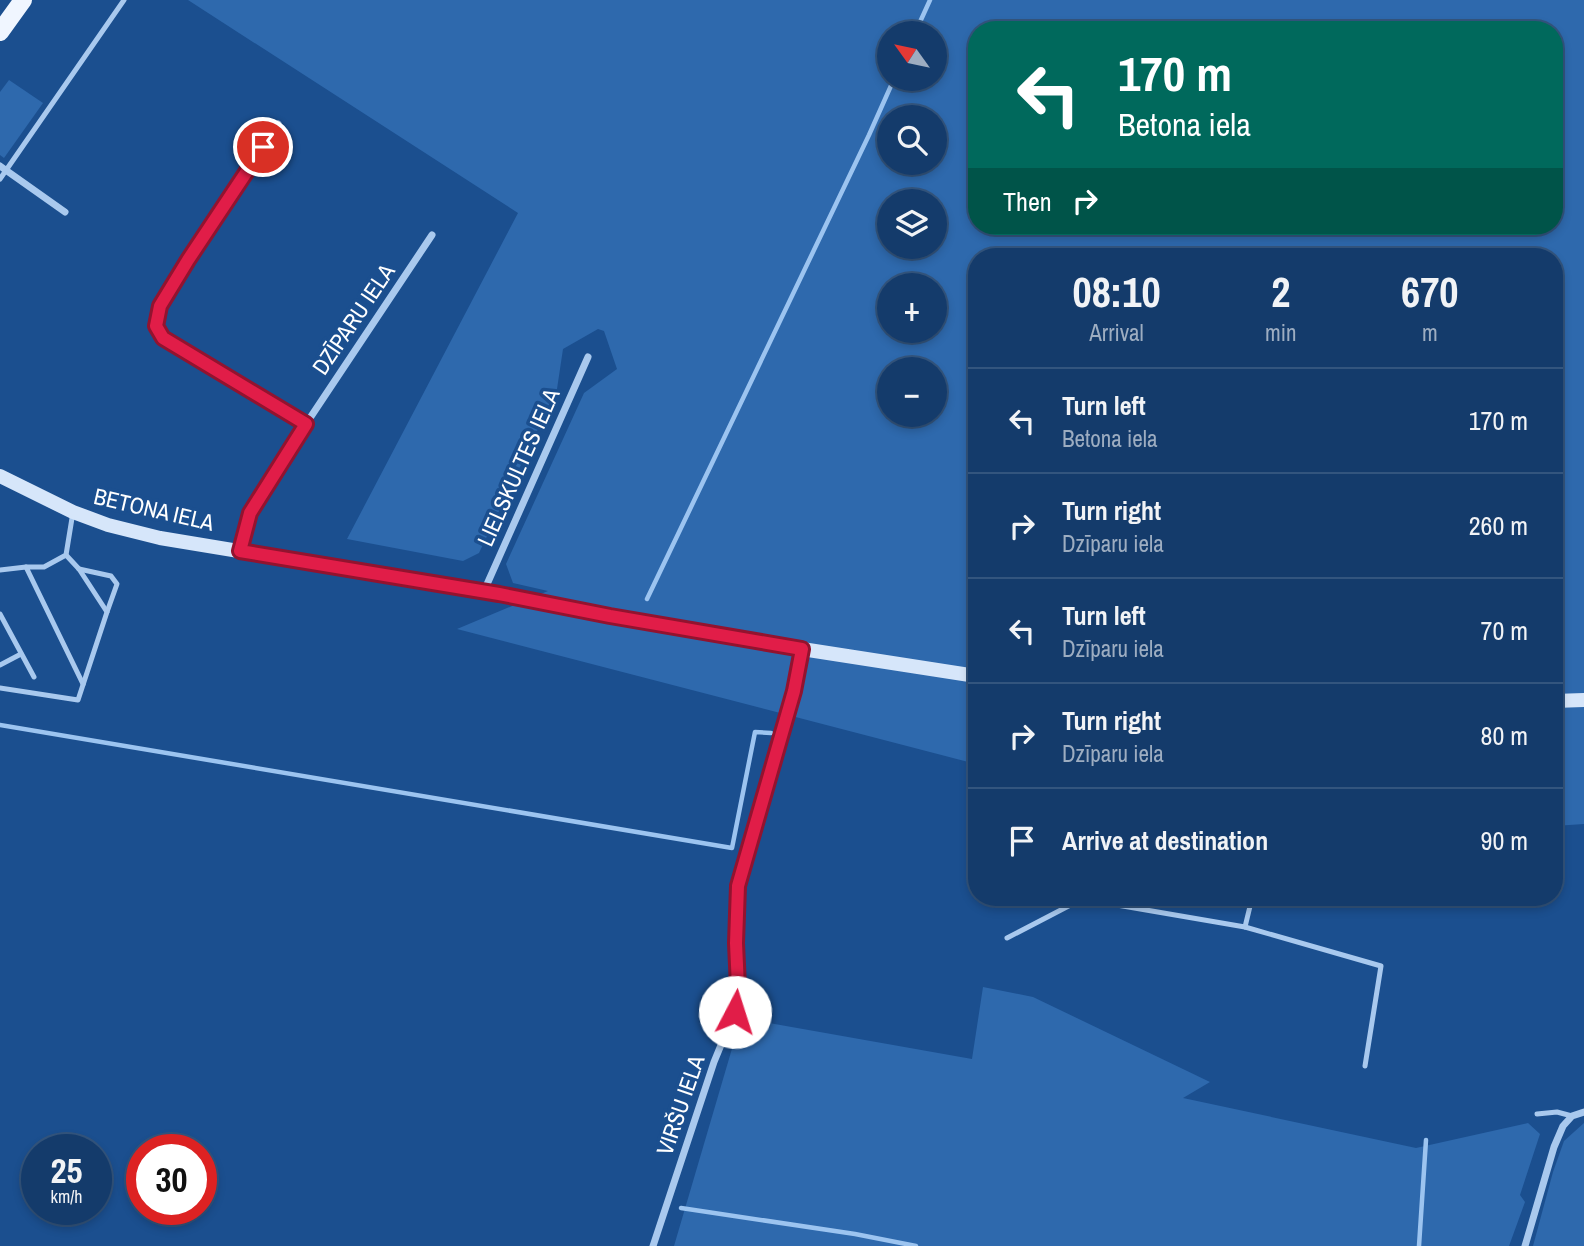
<!DOCTYPE html>
<html lang="en">
<head>
<meta charset="utf-8">
<style>
  :root { --surface:#143b6b; --page:#214673; --text:#f1f3f6; --muted:#9dadc1; --line:#33557e }
  body { margin:0; font-family:"Archivo Narrow",sans-serif; background:var(--page); color:var(--text); height:100vh; display:flex; flex-direction:column; font-size:26px; white-space:nowrap }
  * { box-sizing:border-box; margin:0 }
  p { font-size:23px; color:var(--muted) }
  .icon { flex:none; width:38px; height:38px; fill:none; stroke:currentColor; stroke-width:2; stroke-linecap:round; stroke-linejoin:round }
  .map { position:relative; flex:1; overflow:hidden }
  .details { position:absolute; left:968px; top:248px; width:595px; height:658px; display:flex; flex-direction:column; background:var(--surface); border-radius:28px; box-shadow:0 4px 10px #0003,0 0 0 2px var(--line) }
  .details>* { flex:none }
  .banner { position:absolute; left:968px; top:21px; width:595px; height:214px; border-radius:28px; box-shadow:0 4px 10px #0003,0 0 0 2px var(--line); background:#00695c; color:#fff; overflow:hidden }
  .needle { width:46px; rotate:303deg }
  .tools { position:absolute; left:877px; top:21px; display:grid; gap:14px }
  .tools a { display:grid; place-items:center; width:70px; height:70px; border-radius:50%; background:var(--surface); box-shadow:0 4px 10px #0003,0 0 0 2px var(--line); font-size:35px }
  .speed { position:absolute; left:21px; top:1134px; display:flex; gap:14px; font-size:35px; font-weight:700; text-align:center }
  .speed>* { display:grid; place-content:center; width:91px; height:91px; border-radius:50%; background:var(--surface); box-shadow:0 4px 10px #0003,0 0 0 2px var(--line); line-height:1 }
  .speed small { font-size:18px; font-weight:400 }
  .speed .limit { border:10px solid #d22; background:#fff; color:#111 }
  .pin { position:absolute; display:grid; place-items:center; width:60px; height:60px; color:#fff; margin:-30px; border:4px solid #fff; border-radius:50%; box-shadow:0 2px 7px #0007 }
  .me { position:absolute; width:77px; margin:-38px; rotate:5deg; stroke-linejoin:round; filter:drop-shadow(0 0 5px #0008) }
  .turn { display:flex; align-items:center; gap:24px; height:147px; padding:0 35px; font-size:32px }
  .turn .icon { width:91px; height:91px; stroke-width:2.5 }
  .turn b { display:block; font-size:49px; line-height:60px }
  .then { display:flex; align-items:center; height:66px; padding:0 35px; background:#0003; gap:14px; font-size:26px }
  .eta { display:flex; justify-content:space-evenly; align-items:center; height:119px; text-align:center }
  .eta b { font-size:42px; font-weight:700; line-height:49px }
  ul { padding:0; list-style:none }
  li { display:flex; align-items:center; gap:21px; height:105px; padding:0 35px; border-top:2px solid var(--line) }
  li div { flex:1 }
  li b { display:block; font-size:26px }
  li em { font-style:normal }
  .map>svg:first-child { display:block }
  .green { fill:#2e69ad; fill-rule:evenodd }
  .lines { fill:none; stroke-linecap:round; stroke-linejoin:round }
  .stream { stroke:#9cc4f0; stroke-width:4.5 }
  .lane { stroke:#a9c9ee; stroke-width:5 }
  .street { stroke:#a9c9ee; stroke-width:7 }
  .secondary { stroke:#d6e6fa; stroke-width:14 }
  .primary { stroke:#f0f6ff; stroke-width:18 }
  .route-casing { stroke:#92132f; stroke-width:18 }
  .route { stroke:#e11d48; stroke-width:12 }
  .labels { text-anchor:middle; dominant-baseline:central; stroke-width:7; stroke-linejoin:round; paint-order:stroke }
  .street-label { font-size:23px; fill:#fff; stroke:#1b4f8f }
</style>
</head>
<body>
<div class="map">
<svg width="1584" height="1246" viewBox="0 0 1584 1246">
  <rect width="100%" height="100%" fill="#1b4f8f"/>
  <g class="green">
    <path d="M 188,0 L 1584,0 L 1584,824 L 1554,826 L 1554,257 L 976,257 L 976,764 L 457,629 L 548,591 L 513,583 L 506,564 L 584,393 L 617,369 L 604,331 L 598,329 L 563,349 L 557,389 L 479,553 L 463,561 L 347,539 L 518,213 ZM 976,30 L 1554,30 L 1554,226 L 976,226 ZM 889,33 L 934,33 L 934,79 L 889,79 ZM 889,117 L 934,117 L 934,163 L 889,163 ZM 889,201 L 934,201 L 934,247 L 889,247 ZM 889,285 L 934,285 L 934,331 L 889,331 ZM 889,369 L 934,369 L 934,415 L 889,415 Z"/>
    <path d="M 9,80 L 43,103 L 4,158 L 0,155 L 0,92 Z"/>
    <path d="M 983,987 L 1033,997 L 1210,1082 L 1183,1098 L 1416,1148 L 1528,1123 L 1540,1134 L 1520,1195 L 1525,1202 L 1509,1246 L 674,1246 L 741,1018 L 972,1059 Z"/>
    <path d="M 1584,1123 L 1584,1246 L 1533,1246 L 1553,1172 L 1564,1141 Z"/>
  </g>
  <g class="lines">
    <g class="stream">
      <path d="M 915,33 L 930,0"/>
      <path d="M 647,599 L 869,135 L 894,79"/>
      <path d="M 0,725 L 732,848 L 755,732 L 771,733"/>
      <path d="M 681,1208 L 855,1234 L 916,1246"/>
      <path d="M 1419,1246 L 1426,1140"/>
    </g>
    <g class="lane">
      <path d="M 0,179 L 124,0"/>
      <path d="M 73,512 L 66,555 L 44,567 L 26,567 L 83,684"/>
      <path d="M 79,569 L 111,576 L 117,584 L 107,612"/>
      <path d="M 0,570 L 26,567"/>
      <path d="M 0,614 L 34,677"/>
      <path d="M 0,665 L 21,654"/>
      <path d="M 0,688 L 78,700 L 107,612 L 79,569 L 66,555"/>
      <path d="M 1245,927 L 1381,966 L 1365,1066"/>
      <path d="M 1007,938 L 1082,899 L 1245,927 L 1252,898"/>
      <path d="M 1537,1114 L 1557,1112 L 1572,1116"/>
    </g>
    <g class="street">
      <path d="M 278,124 L 188,260 L 160,306 L 156,326 L 163,338 L 306,424"/>
      <path d="M 0,166 L 65,212"/>
      <path d="M 240,551 L 250,513 L 306,424 L 432,235"/>
      <path d="M 484,591 L 588,357"/>
      <path d="M 653,1246 L 714,1062 L 735,1011 L 738,987 L 736,943 L 739,886 L 794,691 L 802,649"/>
      <path d="M 1525,1246 L 1554,1147 L 1563,1126 L 1572,1116 L 1584,1112"/>
    </g>
    <g class="secondary">
      <path d="M 0,476 L 73,512 L 108,525 L 160,538 L 500,594 L 610,616 L 802,649 L 976,676"/>
      <path d="M 1554,701 L 1584,700"/>
    </g>
    <path class="primary" d="M 0,32 L 23,0"/>
  </g>
  <g class="lines">
    <g class="route-casing">
      <path id="route" d="M 263,147 L 188,260 L 160,306 L 156,326 L 163,338 L 306,424 L 250,513 L 240,551 L 499,594 L 610,616 L 802,649 L 794,691 L 738,886 L 736,943 L 738,987 L 735,1012"/>
    </g>
    <use href="#route" class="route"/>
  </g>
  <g class="labels">
    <g class="street-label">
      <text transform="translate(353 319) rotate(-56)">DZĪPARU IELA</text>
      <text transform="translate(518 467) rotate(-66)">LIELSKULTES IELA</text>
      <text transform="translate(154 509) rotate(13)">BETONA IELA</text>
      <text transform="translate(680 1105) rotate(-71)">VIRŠU IELA</text>
    </g>
  </g>
</svg>
<div class="tools">
<a><svg class="needle" viewBox="-14 -14 28 28"><path d="M0-13l5 13h-10z" fill="#e53935"/><path d="M0 13l5-13h-10z" fill="#9dadc1"/></svg></a>
<a><svg class="icon" aria-label="search" viewBox="0 0 24 24"><circle cx="10" cy="10" r="6"/><path d="M15 15l6 6"/></svg></a>
<a><svg class="icon" aria-label="layers" viewBox="0 0 24 24"><path d="M12 4l9 5-9 5-9-5zM3 14l9 5 9-5"/></svg></a>
<a>+</a>
<a>−</a>
</div>
<div class="speed"><div>25<small>km/h</small></div><div class="limit">30</div></div>
<div class="pin" style="left:263px;top:147px;background:#d93025"><svg class="icon" aria-label="arrive" viewBox="0 0 24 24"><path d="M6 21V4h12l-3 4 3 4H6"/></svg></div>
<svg class="me" style="left:735px;top:1012px" viewBox="-20 -20 40 40"><circle r="19" fill="#fff"/><path d="M0-13L10 11 0 6-10 11z" fill="#e11d48"/></svg>
<div class="banner">
<div class="turn"><svg class="icon" aria-label="left" viewBox="0 0 24 24"><path d="M17 20v-9H6M10 6l-5 5 5 5"/></svg><div><b>170 m</b>Betona iela</div></div>
<div class="then">Then<svg class="icon" aria-label="right" viewBox="0 0 24 24"><path d="M7 20v-9h11M14 6l5 5-5 5"/></svg></div>
</div>
<section class="details">
<div class="eta">
<div><b>08:10</b><p>Arrival</p></div>
<div><b>2</b><p>min</p></div>
<div><b>670</b><p>m</p></div>
</div>
<ul>
<li><svg class="icon" aria-label="left" viewBox="0 0 24 24"><path d="M17 20v-9H6M10 6l-5 5 5 5"/></svg><div><b>Turn left</b><p>Betona iela</p></div><em>170 m</em></li>
<li><svg class="icon" aria-label="right" viewBox="0 0 24 24"><path d="M7 20v-9h11M14 6l5 5-5 5"/></svg><div><b>Turn right</b><p>Dzīparu iela</p></div><em>260 m</em></li>
<li><svg class="icon" aria-label="left" viewBox="0 0 24 24"><path d="M17 20v-9H6M10 6l-5 5 5 5"/></svg><div><b>Turn left</b><p>Dzīparu iela</p></div><em>70 m</em></li>
<li><svg class="icon" aria-label="right" viewBox="0 0 24 24"><path d="M7 20v-9h11M14 6l5 5-5 5"/></svg><div><b>Turn right</b><p>Dzīparu iela</p></div><em>80 m</em></li>
<li><svg class="icon" aria-label="arrive" viewBox="0 0 24 24"><path d="M6 21V4h12l-3 4 3 4H6"/></svg><div><b>Arrive at destination</b></div><em>90 m</em></li>
</ul>
</section>
</div>
</body>
</html>
